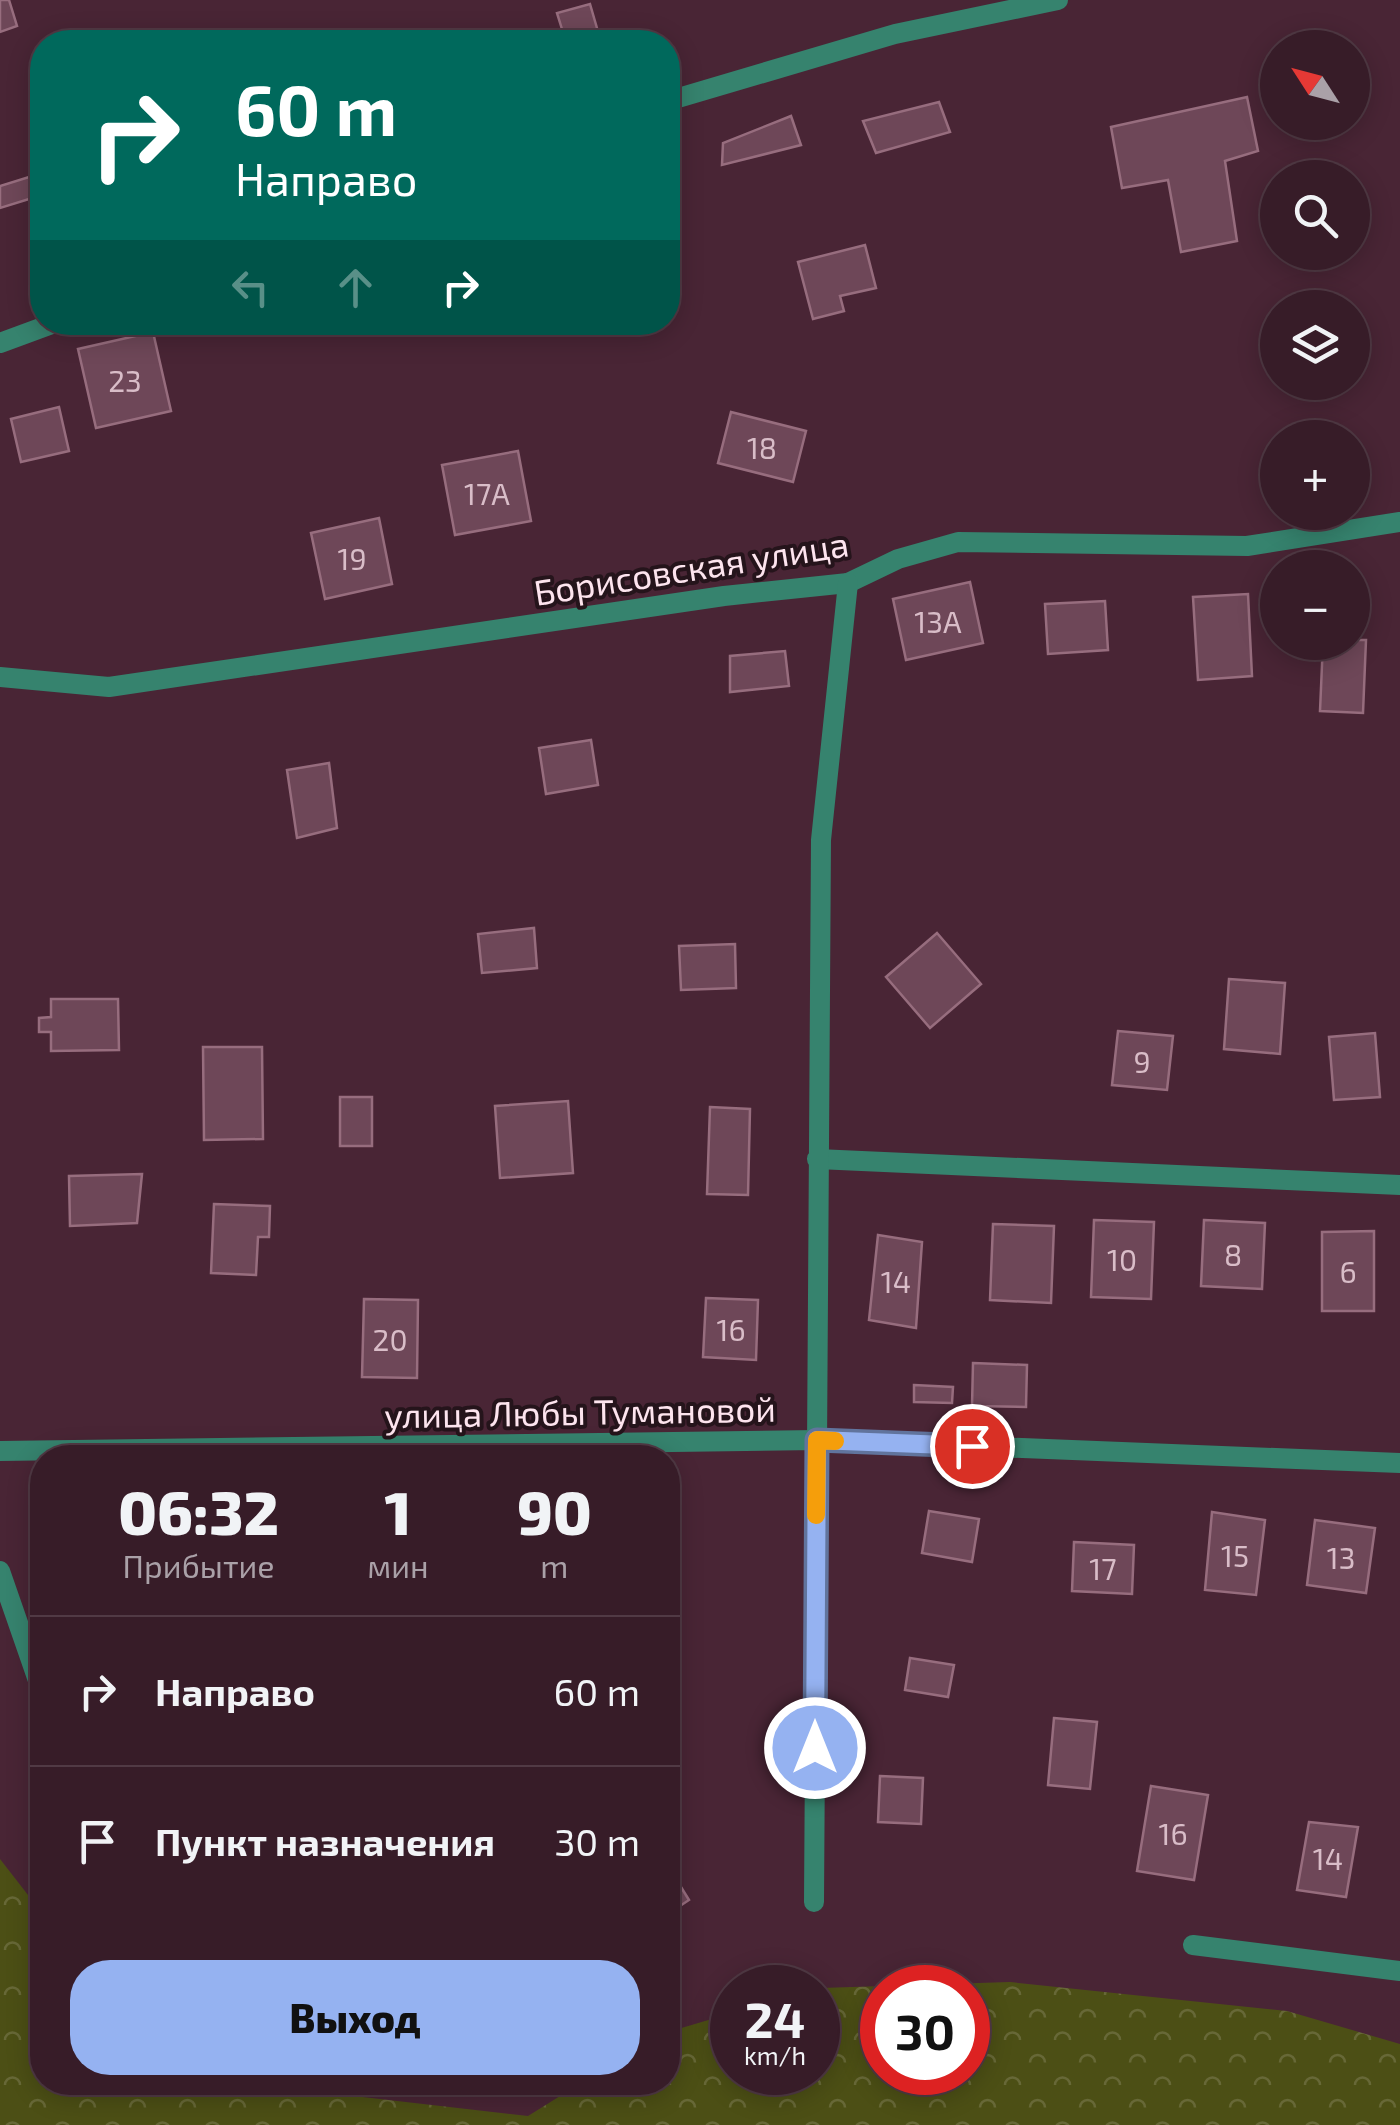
<!DOCTYPE html>
<html lang="ru">
<head>
<meta charset="utf-8">
<style>
  :root { --surface:#371c28; --page:#3e2530; --text:#f1f3f6; --muted:#aaa1a8; --line:#513a45; --accent:#95b2f1 }
  body { margin:0; font-family:"Exo 2",sans-serif; background:var(--page); color:var(--text); height:100vh; display:flex; flex-direction:column; font-size:38px; white-space:nowrap }
  * { box-sizing:border-box; margin:0 }
  p { font-size:32px; color:var(--muted) }
  .icon { flex:none; width:55px; height:55px; fill:none; stroke:currentColor; stroke-width:2; stroke-linecap:round; stroke-linejoin:round }
  .map { position:relative; flex:1; overflow:hidden }
  .drawer { position:absolute; left:30px; top:1445px; width:650px; height:650px; display:flex; flex-direction:column; background:var(--surface); border-radius:40px; box-shadow:0 5px 25px #0003,0 0 0 2px var(--line) }
  .drawer>* { flex:none }
  .banner { position:absolute; left:30px; top:30px; width:650px; height:305px; border-radius:40px; box-shadow:0 5px 25px #0003,0 0 0 2px var(--line); background:#00695c; color:#fff; overflow:hidden }
  .needle { width:65px; rotate:306deg }
  .controls { position:absolute; left:1260px; top:30px; display:grid; gap:20px }
  .controls a { display:grid; place-items:center; width:110px; height:110px; border-radius:50%; background:var(--surface); box-shadow:0 5px 25px #0003,0 0 0 2px var(--line); font-size:50px }
  .speed { position:absolute; left:710px; top:1965px; display:flex; gap:20px; font-size:50px; font-weight:700; text-align:center }
  .speed>* { display:grid; place-content:center; width:130px; height:130px; border-radius:50%; background:var(--surface); box-shadow:0 5px 25px #0003,0 0 0 2px var(--line); line-height:1 }
  .speed small { font-size:25px; font-weight:400 }
  .speed .limit { border:15px solid #d22; background:#fff; color:#111 }
  .pin { position:absolute; display:grid; place-items:center; width:85px; height:85px; color:#fff; margin:-42px; border:5px solid #fff; border-radius:50%; box-shadow:0 2px 10px #0007 }
  .me { position:absolute; width:110px; margin:-55px; rotate:0deg; stroke-linejoin:round; filter:drop-shadow(0 0 8px #0008) }
  .turn { display:flex; align-items:center; gap:35px; height:210px; padding:0 40px; font-size:45px }
  .turn .icon { width:130px; height:130px; stroke-width:2.5 }
  .turn b { display:block; font-size:70px; line-height:85px }
  .lanes { display:flex; align-items:center; height:95px; padding:0 40px; background:#0003; justify-content:center; gap:50px; direction:ltr }
  .lanes .off { opacity:.35 }
  .eta { display:flex; justify-content:space-evenly; align-items:center; height:170px; text-align:center }
  .eta b { font-size:60px; font-weight:800; line-height:70px }
  .button { display:flex; gap:20px; margin-top:auto; padding:20px 40px }
  .button a { flex:1; height:115px; border-radius:40px; background:var(--accent); color:#111; font-size:40px; font-weight:800; line-height:115px; text-align:center }
  ul { padding:0; list-style:none }
  li { display:flex; align-items:center; gap:30px; height:150px; padding:0 40px; border-top:2px solid var(--line) }
  li div { flex:1 }
  li b { display:block; font-size:38px }
  li em { font-style:normal }
  .map>svg:first-child { display:block }
  .forest { fill:url(#forest-crowns); fill-rule:evenodd }
  .building { fill:#6e4758; stroke:#976d7e; stroke-width:2.5 }
  .lines { fill:none; stroke-linecap:round; stroke-linejoin:round }
  .minor { stroke:#36836e; stroke-width:20 }
  .route-casing { stroke:#61749d; stroke-width:25 }
  .route { stroke:#95b2f1; stroke-width:18 }
  .slow { stroke:#f59e0b; stroke-width:18 }
  .labels { text-anchor:middle; dominant-baseline:central; stroke-width:8; stroke-linejoin:round; paint-order:stroke }
  .number-label { font-size:30px; fill:#d9bdc8 }
  .street-label { font-size:35px; fill:#fde4ee; stroke:#25141b }
</style>
</head>
<body>
<div class="map">
<svg width="1400" height="2125" viewBox="0 0 1400 2125">
  <defs>
    <pattern id="forest-crowns" width="20" height="18" patternUnits="userSpaceOnUse" patternTransform="scale(2.5)"><rect width="20" height="18" fill="#4c4f15"/><path d="M2 6a3 3 0 1 1 6 0M12 15a3 3 0 1 1 6 0" fill="none" stroke="#676837"/></pattern>
  </defs>
  <rect width="100%" height="100%" fill="#492535"/>
  <path class="forest" d="M 0,1859 L 42,1913 L 42,2082 L 242,2083 L 528,2116 L 581,2083 L 668,2082 L 668,2032 L 732,2013 L 732,2072 L 818,2072 L 818,1989 L 821,1988 L 1010,1982 L 1287,2011 L 1400,2044 L 1400,2125 L 0,2125 ZM 882,1988 L 968,1988 L 968,2072 L 882,2072 Z"/>
  <g class="building">
    <path d="M 0,0 L 9,0 L 17,26 L 0,32 Z"/>
    <path d="M 590,4 L 601,42 L 566,42 L 557,13 Z"/>
    <path d="M 1247,97 L 1258,151 L 1225,161 L 1237,241 L 1181,252 L 1168,180 L 1122,188 L 1111,127 Z"/>
    <path d="M 939,102 L 950,132 L 876,153 L 863,121 Z"/>
    <path d="M 791,116 L 801,145 L 722,165 L 723,143 Z"/>
    <path d="M 42,173 L 42,195 L 0,208 L 0,186 Z"/>
    <path d="M 865,245 L 876,288 L 840,296 L 844,311 L 813,319 L 798,262 Z"/>
    <path d="M 153,332 L 171,411 L 96,428 L 78,349 Z"/>
    <path d="M 59,407 L 69,451 L 21,462 L 11,419 Z"/>
    <path d="M 731,412 L 806,431 L 793,482 L 718,463 Z"/>
    <path d="M 518,451 L 531,521 L 455,535 L 442,465 Z"/>
    <path d="M 379,518 L 392,584 L 325,599 L 311,533 Z"/>
    <path d="M 970,582 L 983,643 L 906,660 L 893,599 Z"/>
    <path d="M 1248,594 L 1252,676 L 1198,680 L 1193,597 Z"/>
    <path d="M 1105,601 L 1108,650 L 1048,654 L 1045,604 Z"/>
    <path d="M 1352,640 L 1366,640 L 1363,713 L 1320,711 L 1323,642 L 1352,642 Z"/>
    <path d="M 785,651 L 789,686 L 730,692 L 730,656 Z"/>
    <path d="M 591,740 L 598,785 L 546,794 L 539,748 Z"/>
    <path d="M 329,763 L 337,828 L 297,838 L 287,770 Z"/>
    <path d="M 534,928 L 537,968 L 482,973 L 478,934 Z"/>
    <path d="M 937,933 L 981,984 L 930,1028 L 886,977 Z"/>
    <path d="M 735,944 L 736,988 L 681,990 L 679,946 Z"/>
    <path d="M 1229,979 L 1285,983 L 1280,1054 L 1224,1049 Z"/>
    <path d="M 51,999 L 118,999 L 119,1050 L 51,1051 L 51,1032 L 39,1032 L 39,1018 L 51,1017 Z"/>
    <path d="M 1118,1031 L 1173,1036 L 1167,1090 L 1112,1085 Z"/>
    <path d="M 1375,1033 L 1380,1097 L 1334,1100 L 1329,1037 Z"/>
    <path d="M 203,1047 L 262,1047 L 263,1139 L 204,1140 Z"/>
    <rect x="340" y="1097" width="32" height="49"/>
    <path d="M 568,1101 L 573,1173 L 500,1178 L 495,1106 Z"/>
    <path d="M 710,1107 L 750,1109 L 748,1195 L 707,1194 Z"/>
    <path d="M 142,1174 L 137,1223 L 70,1226 L 69,1176 Z"/>
    <path d="M 214,1204 L 270,1206 L 269,1237 L 258,1237 L 256,1275 L 211,1273 Z"/>
    <path d="M 1094,1220 L 1154,1222 L 1151,1299 L 1091,1297 Z"/>
    <path d="M 1204,1220 L 1265,1223 L 1262,1289 L 1201,1286 Z"/>
    <path d="M 993,1224 L 1054,1226 L 1051,1303 L 990,1300 Z"/>
    <path d="M 1374,1231 L 1374,1311 L 1322,1311 L 1322,1232 Z"/>
    <path d="M 878,1235 L 922,1242 L 916,1328 L 869,1320 Z"/>
    <path d="M 706,1298 L 758,1300 L 756,1360 L 703,1357 Z"/>
    <path d="M 364,1299 L 418,1300 L 417,1378 L 362,1377 Z"/>
    <path d="M 973,1363 L 1027,1365 L 1026,1407 L 972,1406 Z"/>
    <path d="M 914,1385 L 953,1387 L 952,1403 L 914,1402 Z"/>
    <path d="M 32,1479 L 42,1480 L 42,1540 L 31,1540 Z"/>
    <path d="M 929,1511 L 979,1519 L 972,1562 L 922,1553 Z"/>
    <path d="M 1212,1512 L 1265,1520 L 1256,1595 L 1205,1590 Z"/>
    <path d="M 1315,1520 L 1375,1528 L 1366,1593 L 1307,1585 Z"/>
    <path d="M 1074,1542 L 1134,1545 L 1132,1594 L 1072,1591 Z"/>
    <path d="M 910,1658 L 954,1665 L 948,1697 L 905,1690 Z"/>
    <path d="M 1054,1718 L 1097,1722 L 1090,1789 L 1048,1785 Z"/>
    <path d="M 880,1776 L 923,1778 L 921,1824 L 878,1822 Z"/>
    <path d="M 1151,1786 L 1208,1795 L 1194,1880 L 1137,1871 Z"/>
    <path d="M 1309,1822 L 1358,1827 L 1346,1897 L 1297,1890 Z"/>
    <path d="M 668,1866 L 689,1900 L 668,1914 Z"/>
  </g>
  <g class="lines">
    <g class="minor">
      <path d="M 668,101 L 895,34 L 1058,0"/>
      <path d="M 0,343 L 57,322"/>
      <path d="M 0,677 L 109,687 L 724,596 L 848,583 L 898,559 L 958,542 L 1247,546 L 1400,522"/>
      <path d="M 817,1159 L 1400,1185"/>
      <path d="M 0,1451 L 817,1440 L 1400,1463"/>
      <path d="M 0,1571 L 42,1692"/>
      <path d="M 814,1902 L 821,840 L 848,583"/>
      <path d="M 1193,1945 L 1400,1971"/>
    </g>
  </g>
  <g class="lines">
    <g class="route-casing">
      <path id="route" d="M 815,1748 L 817,1440 L 972,1446"/>
    </g>
    <use href="#route" class="route"/>
    <path class="slow" d="M 816,1515 L 817,1440 L 835,1441"/>
  </g>
  <g class="labels">
    <g class="number-label">
      <text x="125" y="380">23</text>
      <text x="762" y="447">18</text>
      <text x="487" y="493">17А</text>
      <text x="352" y="558">19</text>
      <text x="938" y="621">13А</text>
      <text x="1142" y="1061">9</text>
      <text x="1233" y="1254">8</text>
      <text x="1122" y="1259">10</text>
      <text x="1348" y="1271">6</text>
      <text x="896" y="1281">14</text>
      <text x="731" y="1329">16</text>
      <text x="390" y="1339">20</text>
      <text x="1235" y="1555">15</text>
      <text x="1341" y="1557">13</text>
      <text x="1103" y="1568">17</text>
      <text x="1173" y="1833">16</text>
      <text x="1328" y="1858">14</text>
    </g>
    <g class="street-label">
      <text transform="translate(691 567) rotate(-9)">Борисовская улица</text>
      <text transform="translate(580 1411) rotate(-1)">улица Любы Тумановой</text>
    </g>
  </g>
</svg>
<div class="controls">
<a><svg class="needle" viewBox="-14 -14 28 28"><path d="M0-13l5 13h-10z" fill="#e53935"/><path d="M0 13l5-13h-10z" fill="#aaa1a8"/></svg></a>
<a><svg class="icon" aria-label="search" viewBox="0 0 24 24"><circle cx="10" cy="10" r="6"/><path d="M15 15l6 6"/></svg></a>
<a><svg class="icon" aria-label="layers" viewBox="0 0 24 24"><path d="M12 4l9 5-9 5-9-5zM3 14l9 5 9-5"/></svg></a>
<a>+</a>
<a>−</a>
</div>
<div class="speed"><div>24<small>km/h</small></div><div class="limit">30</div></div>
<div class="pin" style="left:972px;top:1446px;background:#d93025"><svg class="icon" aria-label="arrive" viewBox="0 0 24 24"><path d="M6 21V4h12l-3 4 3 4H6"/></svg></div>
<svg class="me" style="left:815px;top:1748px" viewBox="-20 -20 40 40"><circle r="17" fill="#95b2f1" stroke="#fff" stroke-width="3"/><path d="M0-11L8 9 0 5-8 9z" fill="#fff"/></svg>
<div class="banner">
<div class="turn"><svg class="icon" aria-label="right" viewBox="0 0 24 24"><path d="M7 20v-9h11M14 6l5 5-5 5"/></svg><div><b>60 m</b>Направо</div></div>
<div class="lanes"><svg class="icon off" aria-label="left" viewBox="0 0 24 24"><path d="M17 20v-9H6M10 6l-5 5 5 5"/></svg><svg class="icon off" aria-label="ahead" viewBox="0 0 24 24"><path d="M12 20V5M6 11l6-6 6 6"/></svg><svg class="icon" aria-label="right" viewBox="0 0 24 24"><path d="M7 20v-9h11M14 6l5 5-5 5"/></svg></div>
</div>
<section class="drawer">
<div class="eta">
<div><b>06:32</b><p>Прибытие</p></div>
<div><b>1</b><p>мин</p></div>
<div><b>90</b><p>m</p></div>
</div>
<ul>
<li><svg class="icon" aria-label="right" viewBox="0 0 24 24"><path d="M7 20v-9h11M14 6l5 5-5 5"/></svg><div><b>Направо</b></div><em>60 m</em></li>
<li><svg class="icon" aria-label="arrive" viewBox="0 0 24 24"><path d="M6 21V4h12l-3 4 3 4H6"/></svg><div><b>Пункт назначения</b></div><em>30 m</em></li>
</ul>
<div class="button"><a>Выход</a></div>
</section>
</div>
</body>
</html>
